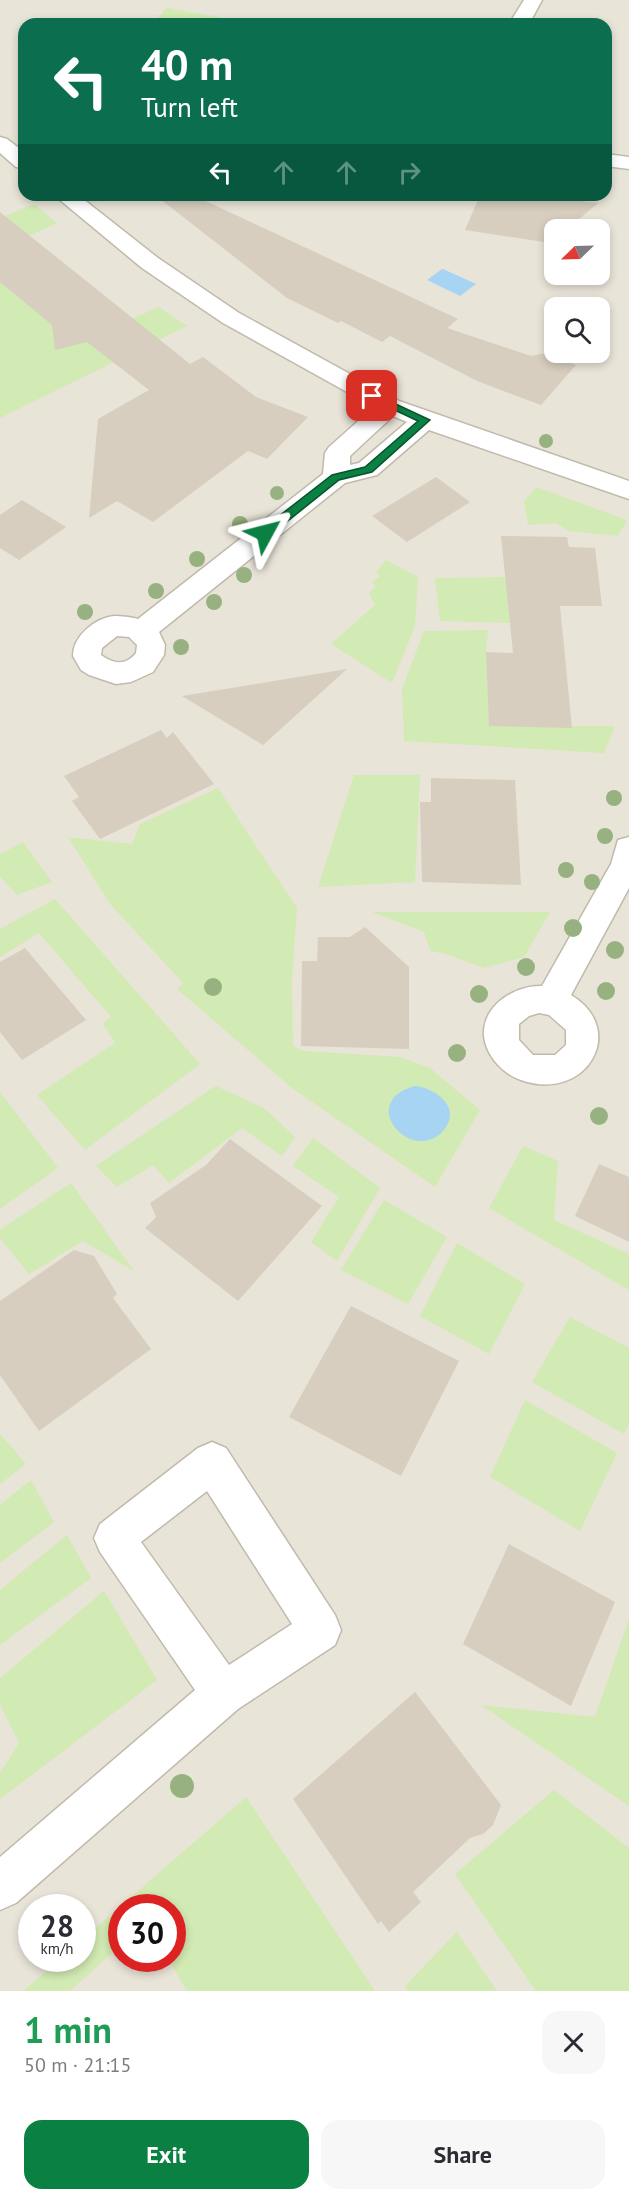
<!DOCTYPE html>
<html lang="en">
<head>
<meta charset="utf-8">
<style>
  :root { --surface:#fff; --page:#f7f7f7; --text:#2b2b33; --muted:#7c7c81; --accent:#0b8043 }
  body { margin:0; font-family:"PT Sans",sans-serif; background:var(--page); color:var(--text); height:100vh; display:flex; flex-direction:column; font-size:22px; white-space:nowrap }
  * { box-sizing:border-box; margin:0 }
  p { font-size:20px; color:var(--muted) }
  .icon { flex:none; width:33px; height:33px; fill:none; stroke:currentColor; stroke-width:2; stroke-linecap:round; stroke-linejoin:round }
  .map { position:relative; height:1991px; overflow:hidden }
  .panel { display:flex; flex-direction:column; background:var(--surface); flex:1 }
  .panel>* { flex:none }
  .banner { position:absolute; left:18px; top:18px; width:594px; height:183px; border-radius:18px; box-shadow:0 3px 9px #0003; background:#0b6e4f; color:#fff; overflow:hidden }
  .needle { width:39px; rotate:247deg }
  .fabs { position:absolute; left:544px; top:219px; display:grid; gap:12px }
  .fabs a { display:grid; place-items:center; width:66px; height:66px; border-radius:12px; background:var(--surface); box-shadow:0 3px 9px #0003; font-size:30px }
  .speed { position:absolute; left:18px; top:1894px; display:flex; gap:12px; font-size:30px; font-weight:700; text-align:center }
  .speed>* { display:grid; place-content:center; width:78px; height:78px; border-radius:50%; background:var(--surface); box-shadow:0 3px 9px #0003; line-height:1 }
  .speed small { font-size:15px; font-weight:400 }
  .speed .limit { border:9px solid #d22; background:#fff; color:#111 }
  .pin { position:absolute; display:grid; place-items:center; width:51px; height:51px; color:#fff; margin:-26px; border-radius:12px; box-shadow:0 3px 9px #0006 }
  .me { position:absolute; width:66px; margin:-33px; rotate:52deg; stroke-linejoin:round; filter:drop-shadow(0 0 4px #0008) }
  .turn { display:flex; align-items:center; gap:21px; height:126px; padding:0 24px; font-size:27px }
  .turn .icon { width:78px; height:78px; stroke-width:2.5 }
  .turn b { display:block; font-size:42px; line-height:51px }
  .lanes { display:flex; align-items:center; height:57px; padding:0 24px; background:#0003; justify-content:center; gap:30px; direction:ltr }
  .lanes .off { opacity:.35 }
  .round { display:grid; place-items:center; flex:none; width:63px; height:63px; border-radius:18px; background:var(--page) }
  .headline { display:flex; align-items:center; justify-content:space-between; height:102px; padding:0 24px }
  h1 { font-size:36px; font-weight:800; line-height:45px; color:#1e9e55 }
  .primary-button { display:flex; gap:12px; margin-top:auto; padding:12px 24px }
  .primary-button a { flex:1; height:69px; border-radius:18px; background:var(--accent); color:#fff; font-size:24px; font-weight:800; line-height:69px; text-align:center }
  .primary-button a+a { background:var(--page); color:var(--text) }
  .map>svg:first-child { display:block }
  .residential { fill:#e9e4d8; fill-rule:evenodd }
  .green { fill:#d2eab3 }
  .water { fill:#a6d4f2 }
  .building { fill:#d7cebf }
  .lines { fill:none; stroke-linecap:round; stroke-linejoin:round }
  .street-casing { stroke:#c1baac; stroke-width:3 }
  .street { fill:#fff; fill-rule:evenodd }
  .tree { fill:#97b280 }
  .route { fill:#0b8043; stroke:#07532c; stroke-width:1.5 }
</style>
</head>
<body>
<div class="map">
<svg width="629" height="1991" viewBox="0 0 629 1991">
  <rect width="100%" height="100%" fill="#f5f2ea"/>
  <path class="residential" d="M 0,0 L 629,0 L 629,1991 L 0,1991 ZM 24,24 L 606,24 L 606,195 L 24,195 ZM 555,230 L 600,230 L 600,274 L 555,274 ZM 555,308 L 600,308 L 600,352 L 555,352 ZM 32,1908 L 82,1908 L 82,1959 L 32,1959 ZM 122,1908 L 172,1908 L 172,1959 L 122,1959 Z"/>
  <g class="green">
    <path d="M 166,8 L 236,20 L 233,24 L 153,24 Z"/>
    <path d="M 34,204 L 57,223 L 29,236 L 0,218 Z"/>
    <path d="M 0,280 L 56,328 L 54,336 L 56,342 L 73,345 L 159,307 L 187,326 L 0,418 Z"/>
    <path d="M 536,487 L 627,520 L 618,536 L 568,531 L 557,523 L 528,525 L 524,502 Z"/>
    <path d="M 386,560 L 418,577 L 415,626 L 392,683 L 331,644 L 375,605 L 369,593 L 376,587 L 372,582 L 380,577 L 377,571 Z"/>
    <path d="M 511,577 L 513,623 L 440,621 L 435,578 Z"/>
    <path d="M 488,630 L 486,652 L 489,726 L 615,726 L 604,753 L 404,741 L 402,689 L 424,631 Z"/>
    <path d="M 354,775 L 420,775 L 415,882 L 318,887 Z"/>
    <path d="M 218,788 L 297,908 L 292,981 L 293,1046 L 304,1051 L 400,1057 L 430,1068 L 480,1110 L 435,1187 L 292,1088 L 177,989 L 183,983 L 110,904 L 68,837 L 132,844 L 140,824 Z"/>
    <path d="M 23,842 L 52,882 L 17,895 L 0,876 L 0,854 Z"/>
    <path d="M 55,899 L 200,1064 L 85,1150 L 37,1095 L 115,1043 L 103,1024 L 111,1017 L 39,933 L 0,957 L 0,929 Z"/>
    <path d="M 372,912 L 550,912 L 524,957 L 484,968 L 446,954 L 430,951 L 424,932 Z"/>
    <path d="M 216,1086 L 264,1108 L 295,1137 L 282,1156 L 242,1128 L 169,1183 L 153,1165 L 117,1187 L 96,1166 Z"/>
    <path d="M 0,1092 L 58,1168 L 0,1209 Z"/>
    <path d="M 313,1138 L 380,1188 L 337,1261 L 311,1242 L 339,1197 L 293,1166 Z"/>
    <path d="M 523,1146 L 558,1161 L 554,1220 L 629,1254 L 629,1290 L 489,1208 Z"/>
    <path d="M 71,1183 L 134,1271 L 83,1241 L 29,1274 L 0,1238 L 0,1230 Z"/>
    <path d="M 384,1200 L 447,1237 L 408,1304 L 341,1270 Z"/>
    <path d="M 457,1243 L 525,1284 L 489,1354 L 420,1316 Z"/>
    <path d="M 570,1317 L 629,1348 L 629,1423 L 624,1434 L 532,1382 Z"/>
    <path d="M 525,1400 L 617,1453 L 580,1531 L 490,1477 Z"/>
    <path d="M 0,1434 L 26,1464 L 0,1484 Z"/>
    <path d="M 31,1480 L 54,1522 L 0,1563 L 0,1505 Z"/>
    <path d="M 67,1535 L 91,1578 L 0,1645 L 0,1590 Z"/>
    <path d="M 104,1591 L 157,1680 L 0,1799 L 0,1773 L 19,1743 L 0,1705 L 0,1678 Z"/>
    <path d="M 629,1619 L 629,1806 L 481,1705 L 595,1717 Z"/>
    <path d="M 554,1790 L 629,1848 L 629,1991 L 536,1991 L 455,1874 Z"/>
    <path d="M 246,1797 L 375,1991 L 187,1991 L 168,1959 L 172,1959 L 172,1908 L 122,1908 L 121,1945 L 70,1991 L 23,1991 L 60,1959 L 82,1959 L 83,1939 Z"/>
    <path d="M 457,1932 L 497,1991 L 408,1991 L 405,1986 Z"/>
  </g>
  <g class="water">
    <path d="M 442,269 L 443,269 L 476,284 L 460,296 L 427,280 Z"/>
    <path d="M 415,1086 C 437,1088 464,1110 442,1132 C 411,1164 356,1102 415,1086 Z"/>
  </g>
  <g class="building">
    <path d="M 155,195 L 193,195 L 458,319 L 447,328 L 531,356 L 546,353 L 576,365 L 541,405 L 477,381 L 390,336 L 382,342 L 341,321 L 338,323 L 287,298 Z"/>
    <path d="M 480,195 L 535,195 L 598,203 L 566,230 L 555,230 L 555,239 L 550,243 L 465,230 Z"/>
    <path d="M 0,212 L 190,364 L 203,357 L 256,397 L 308,417 L 267,459 L 248,451 L 153,522 L 117,501 L 89,518 L 98,419 L 149,390 L 87,342 L 55,350 L 52,325 L 0,282 Z"/>
    <path d="M 436,477 L 470,502 L 407,542 L 372,516 Z"/>
    <path d="M 22,500 L 66,527 L 19,560 L 0,548 L 0,515 Z"/>
    <path d="M 501,536 L 567,537 L 569,547 L 595,548 L 602,606 L 560,606 L 572,728 L 489,726 L 486,652 L 513,653 Z"/>
    <path d="M 347,669 L 263,745 L 182,696 Z"/>
    <path d="M 161,730 L 167,738 L 173,732 L 214,784 L 100,839 L 72,801 L 79,797 L 64,776 Z"/>
    <path d="M 431,778 L 515,780 L 521,885 L 422,882 L 420,802 L 431,802 Z"/>
    <path d="M 365,927 L 409,967 L 409,1049 L 301,1046 L 302,961 L 317,961 L 318,937 L 350,937 Z"/>
    <path d="M 25,948 L 86,1020 L 22,1060 L 0,1032 L 0,962 Z"/>
    <path d="M 230,1139 L 322,1206 L 238,1301 L 145,1228 L 156,1217 L 150,1203 L 206,1165 Z"/>
    <path d="M 599,1164 L 629,1177 L 629,1242 L 575,1216 Z"/>
    <path d="M 74,1250 L 94,1256 L 117,1294 L 113,1298 L 151,1349 L 39,1431 L 0,1375 L 0,1301 Z"/>
    <path d="M 351,1306 L 459,1361 L 401,1476 L 289,1417 Z"/>
    <path d="M 509,1544 L 615,1602 L 571,1706 L 463,1644 Z"/>
    <path d="M 415,1692 L 501,1805 L 493,1825 L 483,1834 L 470,1838 L 413,1892 L 421,1902 L 389,1932 L 381,1921 L 378,1924 L 293,1799 Z"/>
  </g>
  <g class="lines">
    <g class="street-casing">
      <g id="street">
        <path d="M 524,0 L 542,0 L 529,24 L 509,24 Z"/>
        <path d="M 0,137 L 7,139 L 24,152 L 24,168 L 16,167 L 0,153 Z"/>
        <path d="M 606,154 L 629,157 L 629,169 L 606,166 Z"/>
        <path d="M 54,195 L 78,195 L 158,258 L 239,313 L 399,401 L 629,481 L 629,499 L 429,430 L 377,475 L 345,483 L 159,632 L 165,645 L 164,655 L 153,672 L 131,682 L 116,684 L 89,675 L 81,670 L 73,656 C 73,636 95,618 114,616 C 121,616 131,617 138,619 L 323,474 L 325,453 L 329,447 L 374,407 L 223,323 L 142,268 ZM 393,416 L 407,422 L 359,463 L 350,465 L 350,456 ZM 117,636 L 129,637 L 137,645 L 136,653 C 126,666 113,664 101,655 L 102,648 Z"/>
        <path d="M 629,837 L 629,888 L 571,995 C 629,1030 586,1103 521,1080 C 504,1074 490,1060 485,1042 C 477,1009 513,985 542,986 L 611,864 L 618,840 ZM 539,1013 L 549,1015 L 566,1030 L 566,1045 L 555,1055 L 533,1055 L 519,1040 L 519,1024 L 529,1016 Z"/>
        <path d="M 212,1442 L 226,1448 L 335,1615 L 341,1630 L 335,1645 L 238,1709 L 16,1903 L 0,1910 L 0,1857 L 195,1690 L 100,1552 L 94,1538 L 100,1524 L 198,1448 ZM 207,1491 L 292,1624 L 229,1665 L 141,1542 Z"/>
      </g>
    </g>
    <use href="#street" class="street"/>
  </g>
  <g class="tree">
    <circle cx="546" cy="441" r="7"/>
    <circle cx="277" cy="493" r="7"/>
    <circle cx="240" cy="524" r="8"/>
    <circle cx="197" cy="559" r="8"/>
    <circle cx="244" cy="575" r="8"/>
    <circle cx="156" cy="591" r="8"/>
    <circle cx="214" cy="602" r="8"/>
    <circle cx="85" cy="612" r="8"/>
    <circle cx="181" cy="647" r="8"/>
    <circle cx="614" cy="798" r="8"/>
    <circle cx="605" cy="836" r="8"/>
    <circle cx="566" cy="870" r="8"/>
    <circle cx="592" cy="882" r="8"/>
    <circle cx="573" cy="928" r="9"/>
    <circle cx="615" cy="950" r="9"/>
    <circle cx="526" cy="967" r="9"/>
    <circle cx="213" cy="987" r="9"/>
    <circle cx="606" cy="991" r="9"/>
    <circle cx="479" cy="994" r="9"/>
    <circle cx="457" cy="1053" r="9"/>
    <circle cx="599" cy="1116" r="9"/>
    <circle cx="182" cy="1786" r="12"/>
  </g>
  <path class="route" d="M 372,393 L 430,420 L 372,472 L 339,480 L 269,536 L 261,536 L 261,530 L 332,475 L 365,467 L 418,421 L 369,398 L 367,396 Z"/>
</svg>
<div class="fabs">
<a><svg class="needle" viewBox="-14 -14 28 28"><path d="M0-13l5 13h-10z" fill="#e53935"/><path d="M0 13l5-13h-10z" fill="#7c7c81"/></svg></a>
<a><svg class="icon" aria-label="search" viewBox="0 0 24 24"><circle cx="10" cy="10" r="6"/><path d="M15 15l6 6"/></svg></a>
</div>
<div class="speed"><div>28<small>km/h</small></div><div class="limit">30</div></div>
<div class="pin" style="left:372px;top:396px;background:#d93025"><svg class="icon" aria-label="arrive" viewBox="0 0 24 24"><path d="M6 21V4h12l-3 4 3 4H6"/></svg></div>
<svg class="me" style="left:265px;top:533px" viewBox="-20 -20 40 40"><path d="M0-17L14 15 0 8-14 15z" fill="#0b8043" stroke="#fff" stroke-width="4"/></svg>
<div class="banner">
<div class="turn"><svg class="icon" aria-label="left" viewBox="0 0 24 24"><path d="M17 20v-9H6M10 6l-5 5 5 5"/></svg><div><b>40 m</b>Turn left</div></div>
<div class="lanes"><svg class="icon" aria-label="left" viewBox="0 0 24 24"><path d="M17 20v-9H6M10 6l-5 5 5 5"/></svg><svg class="icon off" aria-label="ahead" viewBox="0 0 24 24"><path d="M12 20V5M6 11l6-6 6 6"/></svg><svg class="icon off" aria-label="ahead" viewBox="0 0 24 24"><path d="M12 20V5M6 11l6-6 6 6"/></svg><svg class="icon off" aria-label="right" viewBox="0 0 24 24"><path d="M7 20v-9h11M14 6l5 5-5 5"/></svg></div>
</div>
</div>
<section class="panel">
<div class="headline"><div><h1>1 min</h1><p>50 m · 21:15</p></div><a class="round"><svg class="icon" aria-label="close" viewBox="0 0 24 24"><path d="M6 6l12 12M18 6L6 18"/></svg></a></div>
<div class="primary-button"><a>Exit</a><a>Share</a></div>
</section>
</body>
</html>
